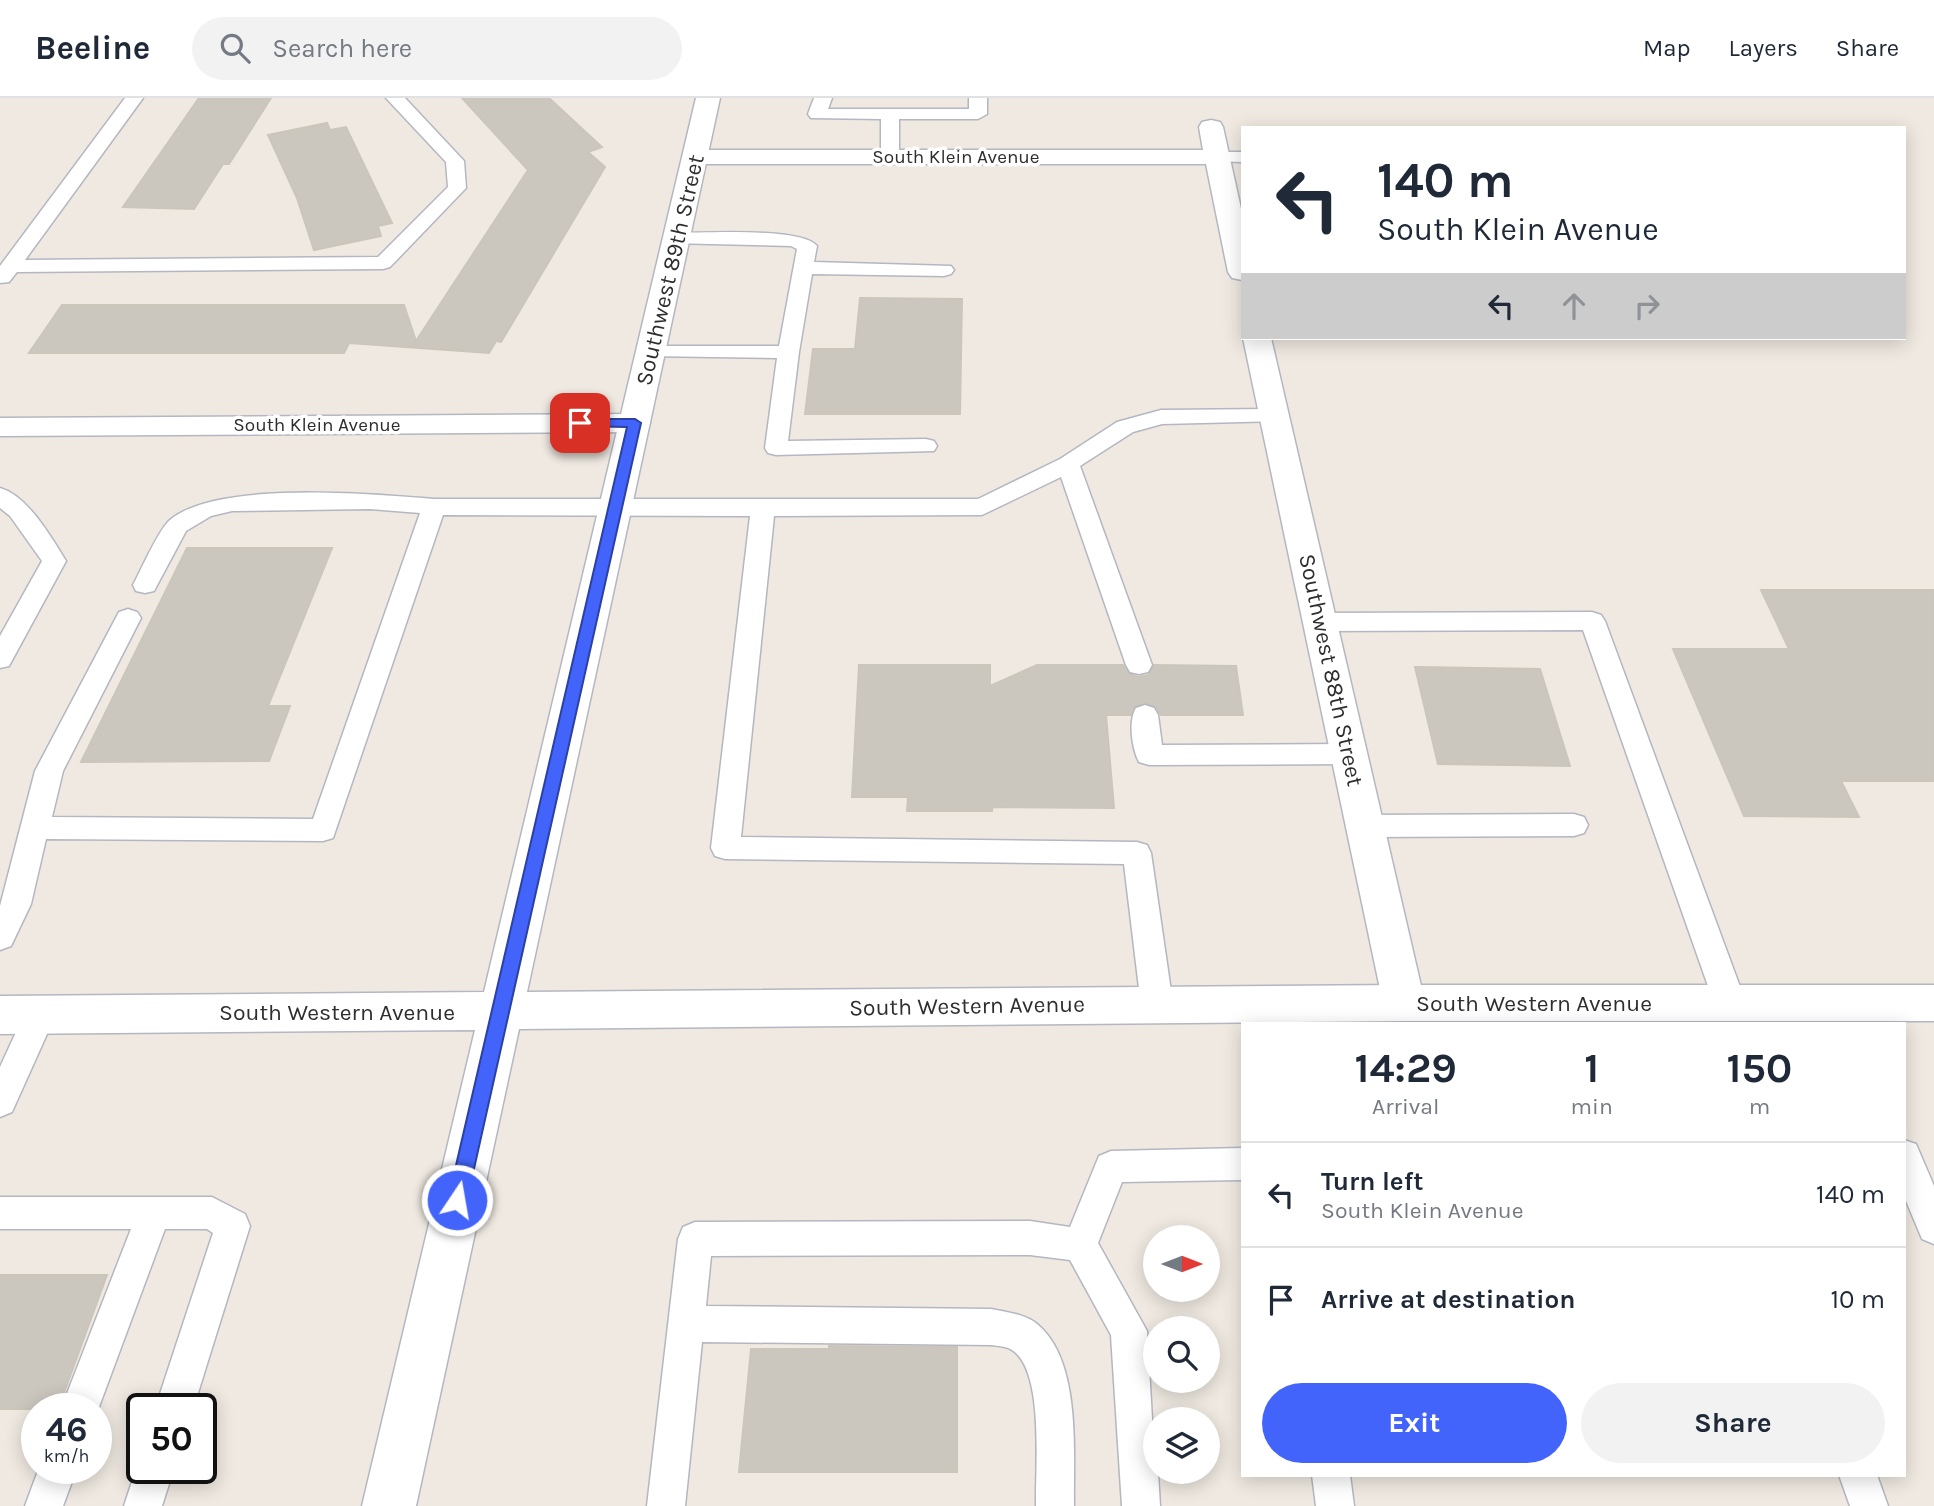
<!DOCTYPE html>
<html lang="en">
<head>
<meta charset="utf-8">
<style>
  :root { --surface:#fff; --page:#f2f2f3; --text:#1f2937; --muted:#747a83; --line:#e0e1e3; --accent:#4264fb }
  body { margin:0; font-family:Karla,sans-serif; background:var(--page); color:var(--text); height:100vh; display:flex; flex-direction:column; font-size:26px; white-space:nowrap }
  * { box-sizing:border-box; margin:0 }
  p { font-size:23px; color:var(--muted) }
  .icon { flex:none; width:38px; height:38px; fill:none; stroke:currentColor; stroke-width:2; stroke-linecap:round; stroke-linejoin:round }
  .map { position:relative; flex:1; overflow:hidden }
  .sheet { position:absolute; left:1241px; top:924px; width:665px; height:455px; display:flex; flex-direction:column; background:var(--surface); border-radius:0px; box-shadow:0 4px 18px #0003 }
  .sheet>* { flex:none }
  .hud { position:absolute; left:1241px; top:28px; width:665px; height:214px; border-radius:0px; box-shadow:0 4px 18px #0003; background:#fff; color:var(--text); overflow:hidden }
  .needle { width:46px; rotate:90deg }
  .buttons { position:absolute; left:1143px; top:1127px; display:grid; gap:14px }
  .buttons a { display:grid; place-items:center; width:77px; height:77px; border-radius:50%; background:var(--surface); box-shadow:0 4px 18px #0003; font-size:35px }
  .speed { position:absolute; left:21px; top:1295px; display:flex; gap:14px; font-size:35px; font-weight:700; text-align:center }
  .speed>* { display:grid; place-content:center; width:91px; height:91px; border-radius:50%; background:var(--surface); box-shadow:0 4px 18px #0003; line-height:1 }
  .speed small { font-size:18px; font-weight:400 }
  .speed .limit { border:4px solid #111; border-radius:10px; background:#fff; color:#111 }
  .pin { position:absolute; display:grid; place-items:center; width:60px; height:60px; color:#fff; margin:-30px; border-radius:14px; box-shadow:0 4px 10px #0006 }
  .me { position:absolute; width:77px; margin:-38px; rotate:12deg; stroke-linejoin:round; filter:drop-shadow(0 0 5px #0008) }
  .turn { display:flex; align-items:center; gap:24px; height:147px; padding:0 21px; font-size:32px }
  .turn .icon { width:91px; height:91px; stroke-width:2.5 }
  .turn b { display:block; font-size:49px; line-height:60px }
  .lanes { display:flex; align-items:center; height:66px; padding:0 21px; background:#0003; justify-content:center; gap:35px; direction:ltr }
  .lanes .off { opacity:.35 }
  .eta { display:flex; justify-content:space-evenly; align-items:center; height:119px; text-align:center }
  .eta b { font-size:42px; font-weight:700; line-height:49px }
  .cta { display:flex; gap:14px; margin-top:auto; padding:14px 21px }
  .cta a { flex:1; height:80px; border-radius:42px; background:var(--accent); color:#fff; font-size:28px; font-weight:700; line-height:80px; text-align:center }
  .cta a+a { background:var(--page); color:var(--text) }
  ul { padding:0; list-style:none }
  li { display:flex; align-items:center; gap:21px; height:105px; padding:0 21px; border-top:2px solid var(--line) }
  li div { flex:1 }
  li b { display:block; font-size:26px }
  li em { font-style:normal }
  header { display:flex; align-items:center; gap:42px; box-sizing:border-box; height:98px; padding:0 35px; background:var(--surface); border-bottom:2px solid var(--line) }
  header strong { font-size:33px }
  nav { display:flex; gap:38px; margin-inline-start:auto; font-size:24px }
  .search { width:490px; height:63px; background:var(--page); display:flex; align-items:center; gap:18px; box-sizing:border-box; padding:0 24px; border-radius:38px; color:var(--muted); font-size:26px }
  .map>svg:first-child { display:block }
  .building { fill:#cbc7bf; stroke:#cbc5ba; stroke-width:2 }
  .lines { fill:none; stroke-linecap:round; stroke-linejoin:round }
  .lane-casing { stroke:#b4b7c1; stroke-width:3 }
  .street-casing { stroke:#b4b7c1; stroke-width:3 }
  .secondary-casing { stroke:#b4b7c1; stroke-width:3 }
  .lane { fill:#fff; fill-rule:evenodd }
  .street { fill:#fff; fill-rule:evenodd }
  .secondary { fill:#fff; fill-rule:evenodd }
  .route { fill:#4264fb; stroke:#2b41a3; stroke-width:2 }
  .labels { text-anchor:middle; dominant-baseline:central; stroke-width:7; stroke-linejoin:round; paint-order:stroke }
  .far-street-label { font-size:19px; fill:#2e2e2e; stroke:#fff }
  .street-label { font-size:23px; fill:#2e2e2e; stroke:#fff }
</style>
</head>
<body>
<header>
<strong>Beeline</strong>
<div class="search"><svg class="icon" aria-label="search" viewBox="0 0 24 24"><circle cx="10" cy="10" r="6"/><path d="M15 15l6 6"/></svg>Search here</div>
<nav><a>Map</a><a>Layers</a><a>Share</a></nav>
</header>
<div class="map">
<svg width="1934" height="1408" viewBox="0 0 1934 1408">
  <rect width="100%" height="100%" fill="#efe9e1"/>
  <g class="building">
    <path d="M 199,0 L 271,0 L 229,66 L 223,66 L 194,111 L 123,109 Z"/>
    <path d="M 462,0 L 549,0 L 602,49 L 588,54 L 605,69 L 501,244 L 496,243 L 489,255 L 349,245 L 344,255 L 29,255 L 62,207 L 404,207 L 416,243 L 528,72 Z"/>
    <path d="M 327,25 L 330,32 L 346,29 L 392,125 L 378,128 L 381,138 L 314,152 L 297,100 L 268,37 Z"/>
    <path d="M 860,200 L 962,201 L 960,316 L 805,316 L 813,251 L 855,251 Z"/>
    <path d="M 187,450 L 332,450 L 268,608 L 290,608 L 269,663 L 81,664 Z"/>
    <path d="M 1761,492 L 1934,492 L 1934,683 L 1841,683 L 1859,719 L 1744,718 L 1673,551 L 1789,551 Z"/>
    <path d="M 859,567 L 990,567 L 990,588 L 1037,567 L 1123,567 L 1128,575 L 1138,579 L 1149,577 L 1154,567 L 1236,568 L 1243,617 L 1161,617 L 1156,609 L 1146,605 L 1135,608 L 1131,617 L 1106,617 L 1114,710 L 992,709 L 992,713 L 907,713 L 908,699 L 852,699 Z"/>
    <path d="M 1415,569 L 1540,571 L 1570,668 L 1438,666 Z"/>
    <path d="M 0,1177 L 107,1177 L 58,1311 L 0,1311 Z"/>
    <path d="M 829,1248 L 957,1249 L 957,1374 L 739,1374 L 751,1251 L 829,1251 Z"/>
  </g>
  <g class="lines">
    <g class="lane-casing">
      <g id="lane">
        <path d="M 125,0 L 143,0 L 25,162 L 378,159 L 448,89 L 446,64 L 386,0 L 405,0 L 464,63 L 466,90 L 390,169 L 383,171 L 17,174 L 9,184 L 0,185 L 0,168 Z"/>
        <path d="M 814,0 L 832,0 L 828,11 L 969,11 L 969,0 L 987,0 L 987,16 L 978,21 L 899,21 L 899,59 L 890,64 L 881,59 L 881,21 L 811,20 L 808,16 Z"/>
        <path d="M 1217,54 L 1242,54 L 1242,64 L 1211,63 L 1208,59 L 1211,55 Z"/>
        <path d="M 676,135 C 703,135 802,129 817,148 L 814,164 L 951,168 L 954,172 L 951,176 L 944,178 L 812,176 L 799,254 L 788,343 L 926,341 L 934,343 L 937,348 L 934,353 L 776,357 L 768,355 L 765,350 L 777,260 L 646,258 L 642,254 L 646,250 L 653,248 L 779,248 L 797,151 L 791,148 L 669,145 L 666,141 Z"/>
        <path d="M 1274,311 L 1282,313 L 1285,318 L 1282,323 L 1162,326 L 1133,334 L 1080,368 L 1152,567 L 1148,574 L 1139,576 L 1130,574 L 1126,567 L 1061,379 L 982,417 L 774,418 L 741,739 L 1137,744 L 1147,747 L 1151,755 L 1173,907 L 1168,916 L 1157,920 L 1146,916 L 1141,907 L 1124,766 L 725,761 L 715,758 L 711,750 L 750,418 L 443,417 L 333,740 L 323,743 L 46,741 L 31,806 L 11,848 L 0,852 L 0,808 L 35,673 L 119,514 L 128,511 L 137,514 L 141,520 L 63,673 L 52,719 L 313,721 L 420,415 L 370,411 L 232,413 L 211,418 L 186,433 L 154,493 L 145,495 L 136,493 L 133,487 C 141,472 159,431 170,422 C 217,382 373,396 434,401 L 978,401 L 1060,361 L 1117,324 L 1161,312 Z"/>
        <path d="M 0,390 C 28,398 51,439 66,463 L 9,568 L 0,570 L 0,538 L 42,463 L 10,418 L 0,410 Z"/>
        <path d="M 1592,514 L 1601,517 L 1605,523 L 1746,905 L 1741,914 L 1730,918 L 1719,914 L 1714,905 L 1583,532 L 1320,533 L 1311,530 L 1307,524 L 1311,518 L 1320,515 Z"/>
        <path d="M 1145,607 L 1154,610 L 1158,617 L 1162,647 L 1349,646 L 1359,649 L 1363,656 L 1359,663 L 1349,666 L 1149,667 L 1139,664 C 1132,651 1128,623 1136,610 Z"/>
        <path d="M 1574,716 L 1584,719 L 1588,727 L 1584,735 L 1574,738 L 1365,739 L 1355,736 L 1351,728 L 1355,720 L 1365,717 Z"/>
        <path d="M 40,902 L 51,906 L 56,916 L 12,1014 L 0,1019 L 0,969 L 29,906 Z"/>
        <path d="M 1904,1042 L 1916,1046 L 1934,1088 L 1934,1146 L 1922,1141 L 1904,1098 Z"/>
        <path d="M 1242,1050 L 1242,1082 L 1122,1084 L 1098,1145 L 1147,1233 L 1155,1374 L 1158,1374 L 1160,1408 L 1122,1408 L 1111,1237 L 1070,1162 L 1030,1157 L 711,1158 L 706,1208 L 991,1211 C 1006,1214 1025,1216 1037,1226 C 1082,1263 1073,1356 1074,1408 L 1036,1408 C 1035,1372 1045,1273 1012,1252 C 1007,1248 997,1248 991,1247 L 702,1244 L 685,1408 L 647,1408 L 678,1141 L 683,1129 L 695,1124 L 1030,1123 L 1070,1129 L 1099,1058 L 1111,1053 Z"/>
        <path d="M 0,1099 L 212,1099 L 245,1116 L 250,1128 L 193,1311 L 155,1311 L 213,1135 L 207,1131 L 165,1131 L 96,1317 L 96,1311 L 61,1311 L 131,1131 L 0,1131 Z"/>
        <path d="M 141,1356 L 142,1370 L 174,1370 L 162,1408 L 124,1408 Z"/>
        <path d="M 39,1370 L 77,1370 L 63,1408 L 25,1408 Z"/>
        <path d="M 1312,1377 L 1350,1377 L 1354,1408 L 1316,1408 Z"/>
        <path d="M 1839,1377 L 1877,1377 L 1888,1408 L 1850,1408 Z"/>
      </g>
    </g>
    <g class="street-casing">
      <g id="street">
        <path d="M 1211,22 L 1220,24 L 1223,29 L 1242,115 L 1242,182 L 1232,180 L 1228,174 L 1206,66 L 695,66 L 686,64 L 683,59 L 686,54 L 695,52 L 1203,52 L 1199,29 L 1202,24 Z"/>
        <path d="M 1243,240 L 1271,240 L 1425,905 L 1419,918 L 1404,923 L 1389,918 L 1383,905 Z"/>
        <path d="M 635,316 L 646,318 L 650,325 L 646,332 L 635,334 L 0,338 L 0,320 Z"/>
      </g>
    </g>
    <g class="secondary-casing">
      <path id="secondary" d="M 696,0 L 720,0 L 527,894 L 1404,887 L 1934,887 L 1934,923 L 1404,923 L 519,931 L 416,1408 L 362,1408 L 475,932 L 0,936 L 0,898 L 484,894 Z"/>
    </g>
    <use href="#lane" class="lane"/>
    <use href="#street" class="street"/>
    <use href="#secondary" class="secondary"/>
  </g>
  <path class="route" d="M 580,321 L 635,321 L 641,325 L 467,1102 L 464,1109 L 457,1112 L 451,1109 L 448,1102 L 627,329 L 575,328 L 574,325 Z"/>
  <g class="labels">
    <g class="far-street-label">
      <text x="956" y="59">South Klein Avenue</text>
      <text x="317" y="327">South Klein Avenue</text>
    </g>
    <g class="street-label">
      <text transform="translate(670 172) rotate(-77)">Southwest 89th Street</text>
      <text transform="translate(1331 572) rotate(78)">Southwest 88th Street</text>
      <text x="1534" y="905">South Western Avenue</text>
      <text transform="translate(967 908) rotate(-1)">South Western Avenue</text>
      <text x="337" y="914">South Western Avenue</text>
    </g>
  </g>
</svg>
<div class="buttons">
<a><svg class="needle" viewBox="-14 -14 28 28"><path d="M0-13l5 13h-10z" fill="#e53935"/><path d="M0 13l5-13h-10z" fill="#747a83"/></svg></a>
<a><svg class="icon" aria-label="search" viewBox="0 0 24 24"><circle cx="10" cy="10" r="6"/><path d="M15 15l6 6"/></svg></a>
<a><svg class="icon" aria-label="layers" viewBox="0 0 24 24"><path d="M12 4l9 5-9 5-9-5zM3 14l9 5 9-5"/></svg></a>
</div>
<div class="speed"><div>46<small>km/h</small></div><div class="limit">50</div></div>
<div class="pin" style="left:580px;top:325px;background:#d93025"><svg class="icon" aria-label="arrive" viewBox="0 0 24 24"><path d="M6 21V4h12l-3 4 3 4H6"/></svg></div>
<svg class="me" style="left:457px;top:1102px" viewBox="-20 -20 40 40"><circle r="17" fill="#4264fb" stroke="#fff" stroke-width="3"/><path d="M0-11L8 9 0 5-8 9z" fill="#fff"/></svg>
<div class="hud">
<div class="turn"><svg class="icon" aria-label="left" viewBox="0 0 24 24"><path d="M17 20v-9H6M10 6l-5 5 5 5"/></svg><div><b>140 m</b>South Klein Avenue</div></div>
<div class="lanes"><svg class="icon" aria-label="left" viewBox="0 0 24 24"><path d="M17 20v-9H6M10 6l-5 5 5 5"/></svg><svg class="icon off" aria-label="ahead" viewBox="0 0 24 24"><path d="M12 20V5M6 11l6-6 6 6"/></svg><svg class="icon off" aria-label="right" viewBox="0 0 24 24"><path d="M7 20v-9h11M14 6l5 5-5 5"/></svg></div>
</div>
<section class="sheet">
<div class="eta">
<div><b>14:29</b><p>Arrival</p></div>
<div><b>1</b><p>min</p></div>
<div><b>150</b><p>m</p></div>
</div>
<ul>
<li><svg class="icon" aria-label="left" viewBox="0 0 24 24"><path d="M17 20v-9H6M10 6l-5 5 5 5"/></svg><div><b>Turn left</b><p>South Klein Avenue</p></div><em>140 m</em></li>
<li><svg class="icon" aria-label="arrive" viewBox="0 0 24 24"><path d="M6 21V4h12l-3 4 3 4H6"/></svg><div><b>Arrive at destination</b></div><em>10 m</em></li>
</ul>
<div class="cta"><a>Exit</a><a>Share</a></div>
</section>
</div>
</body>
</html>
